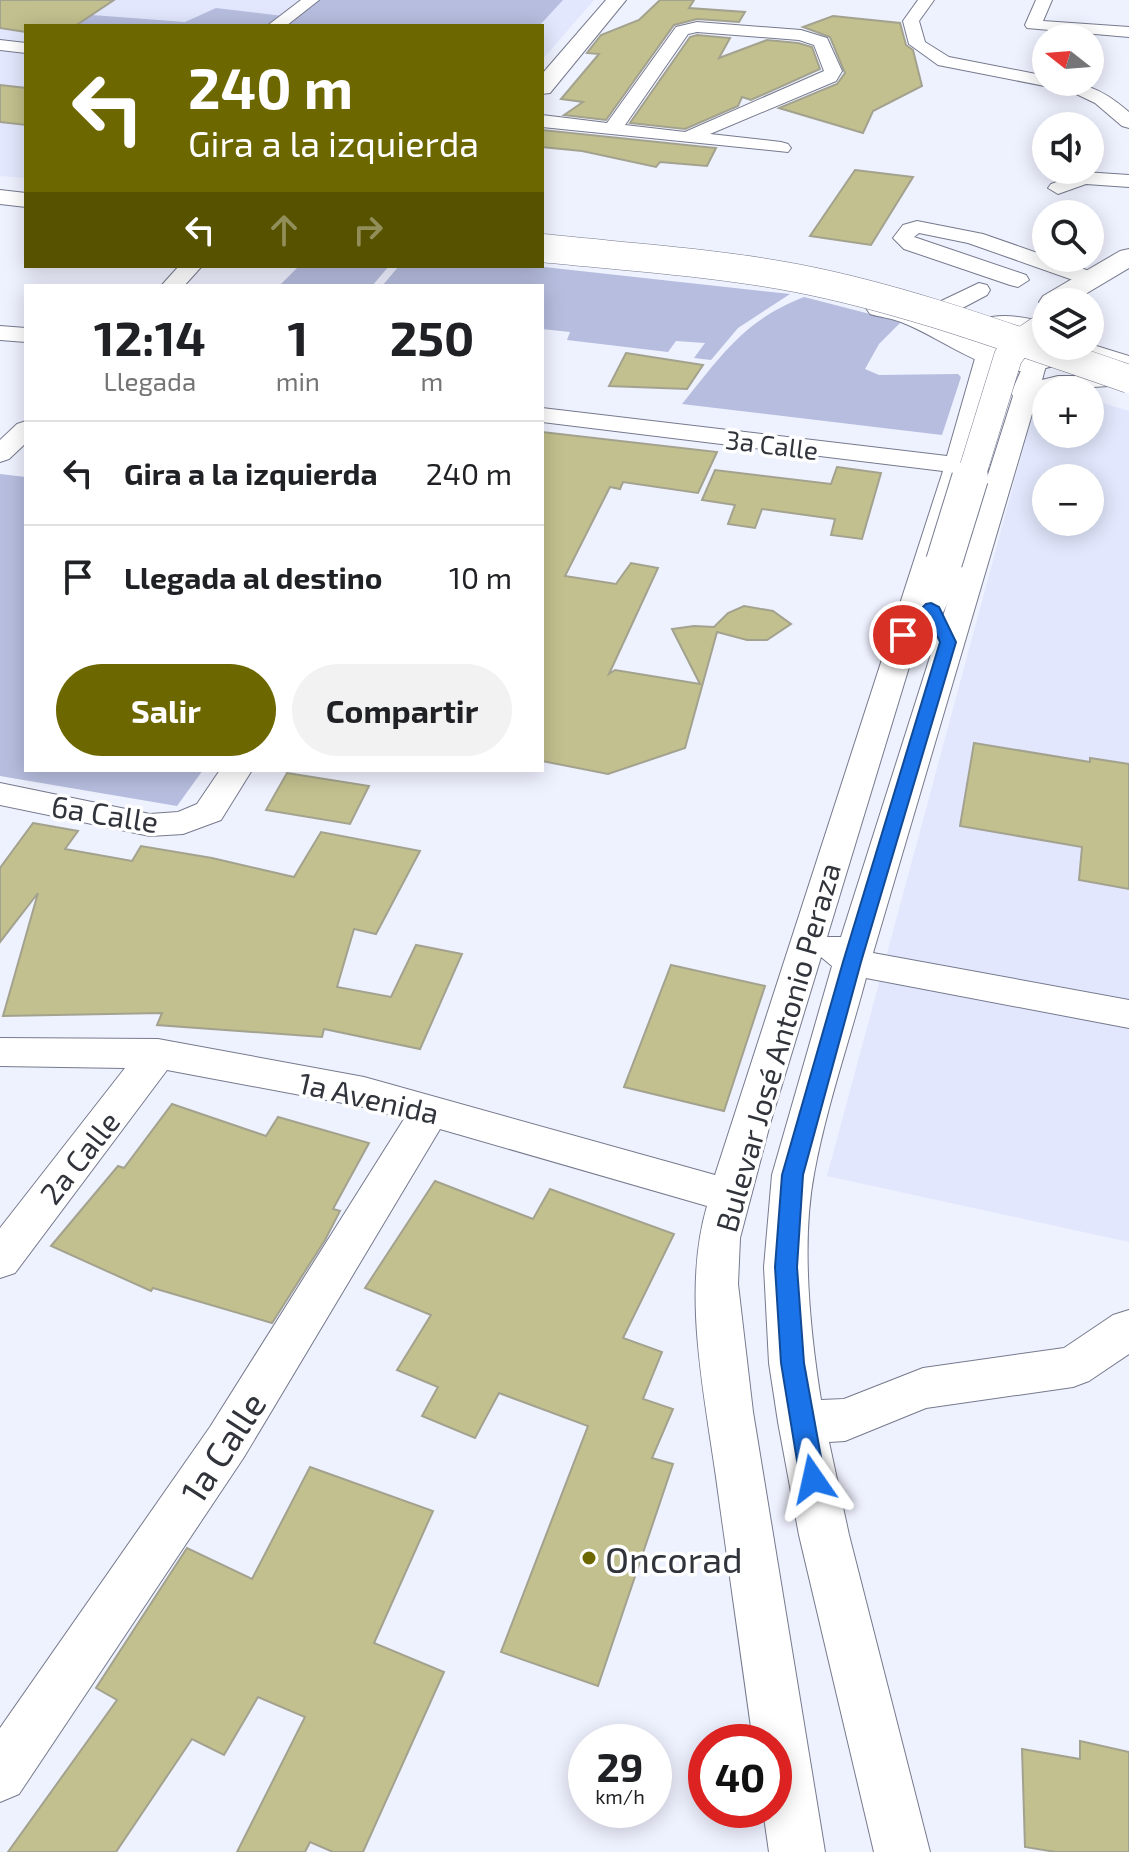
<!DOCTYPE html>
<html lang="es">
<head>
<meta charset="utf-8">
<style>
  :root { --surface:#fff; --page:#f2f2f2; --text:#202124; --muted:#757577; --line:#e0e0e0; --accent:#6d6700 }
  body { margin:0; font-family:"Exo 2",sans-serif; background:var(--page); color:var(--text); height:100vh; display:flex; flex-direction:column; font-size:30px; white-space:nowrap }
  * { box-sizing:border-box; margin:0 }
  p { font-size:26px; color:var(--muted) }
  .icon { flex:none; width:44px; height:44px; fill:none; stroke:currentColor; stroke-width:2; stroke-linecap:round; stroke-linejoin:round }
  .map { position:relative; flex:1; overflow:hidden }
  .side { position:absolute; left:24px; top:284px; width:520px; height:488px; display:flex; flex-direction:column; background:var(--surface); border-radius:0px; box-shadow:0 4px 20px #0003 }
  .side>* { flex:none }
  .top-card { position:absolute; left:24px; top:24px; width:520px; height:244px; border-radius:0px; box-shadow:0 4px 20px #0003; background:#6d6700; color:#fff; overflow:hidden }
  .needle { width:52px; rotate:287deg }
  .fabs { position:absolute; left:1032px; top:24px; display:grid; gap:16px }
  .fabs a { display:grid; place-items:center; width:72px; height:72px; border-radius:50%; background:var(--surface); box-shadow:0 4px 20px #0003; font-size:40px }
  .speed { position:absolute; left:568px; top:1724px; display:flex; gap:16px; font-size:40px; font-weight:700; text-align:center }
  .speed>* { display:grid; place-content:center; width:104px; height:104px; border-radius:50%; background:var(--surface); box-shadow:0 4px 20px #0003; line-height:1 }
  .speed small { font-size:20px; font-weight:400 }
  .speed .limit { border:12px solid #d22; background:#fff; color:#111 }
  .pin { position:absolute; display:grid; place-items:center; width:68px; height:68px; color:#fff; margin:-34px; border:4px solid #fff; border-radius:50%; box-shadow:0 2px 8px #0007 }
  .me { position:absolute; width:88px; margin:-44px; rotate:349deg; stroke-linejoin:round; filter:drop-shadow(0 0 6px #0008) }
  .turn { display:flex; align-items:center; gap:28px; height:168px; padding:0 32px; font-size:36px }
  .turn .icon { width:104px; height:104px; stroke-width:2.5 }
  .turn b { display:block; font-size:56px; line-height:68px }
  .lanes { display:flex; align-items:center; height:76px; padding:0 32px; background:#0003; justify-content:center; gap:40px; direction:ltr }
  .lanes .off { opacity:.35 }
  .eta { display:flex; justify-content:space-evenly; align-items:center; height:136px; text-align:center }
  .eta b { font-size:48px; font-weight:700; line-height:56px }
  .primary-button { display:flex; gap:16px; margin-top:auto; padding:16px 32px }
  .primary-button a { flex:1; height:92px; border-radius:48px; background:var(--accent); color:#fff; font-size:32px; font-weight:700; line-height:92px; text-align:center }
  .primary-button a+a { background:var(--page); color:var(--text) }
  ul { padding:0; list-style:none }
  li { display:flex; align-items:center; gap:24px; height:104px; padding:0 32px; border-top:2px solid var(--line) }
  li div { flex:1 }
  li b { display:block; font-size:30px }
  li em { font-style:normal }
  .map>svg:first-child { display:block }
  .built { fill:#e2e7fd; fill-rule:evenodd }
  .green { fill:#b6bdde }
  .building { fill:#c2c08e; stroke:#a3a28e; stroke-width:2 }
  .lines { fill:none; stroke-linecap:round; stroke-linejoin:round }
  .minor-casing { stroke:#767a8d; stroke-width:2 }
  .major-casing { stroke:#767a8d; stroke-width:2 }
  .minor { fill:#fff; fill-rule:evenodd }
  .major { fill:#fff; fill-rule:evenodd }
  .major-bridge-far1-casing { stroke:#767a8d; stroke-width:29; stroke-linecap:butt }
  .major-bridge-casing { stroke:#767a8d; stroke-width:38; stroke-linecap:butt }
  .major-bridge-far1 { stroke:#fff; stroke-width:28 }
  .major-bridge { stroke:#fff; stroke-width:36 }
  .route { fill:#1a73e8; stroke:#114b97; stroke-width:2 }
  .poi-dot { fill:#6d6700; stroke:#fff; stroke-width:3 }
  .labels { text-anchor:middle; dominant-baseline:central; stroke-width:7; stroke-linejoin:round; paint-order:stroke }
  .far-street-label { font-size:26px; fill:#32343c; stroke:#fff }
  .street-label { font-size:30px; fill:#32343c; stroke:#fff }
  .near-street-label { font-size:36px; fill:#32343c; stroke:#fff }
  .near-poi-label { font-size:36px; fill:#32343c; stroke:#fff; text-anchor:start }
</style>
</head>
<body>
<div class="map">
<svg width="1129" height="1852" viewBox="0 0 1129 1852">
  <rect width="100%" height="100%" fill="#eef1fe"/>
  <g class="built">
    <path d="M 0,0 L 594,0 L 542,60 L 542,26 L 26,26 L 26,178 L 0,176 Z"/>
    <path d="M 1046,397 L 1046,434 L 1090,434 L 1090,399 L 1129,411 L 1129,1242 L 827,1176 L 1036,401 ZM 1046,478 L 1090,478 L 1090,522 L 1046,522 Z"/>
  </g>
  <g class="green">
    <path d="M 320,0 L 563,0 L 539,26 L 285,26 Z"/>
    <path d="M 216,8 L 283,16 L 269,26 L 75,26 L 92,15 L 185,22 Z"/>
    <path d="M 299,266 L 389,266 L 372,286 L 279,286 Z"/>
    <path d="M 399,266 L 535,266 L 790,294 L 738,328 L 711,360 L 694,358 L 705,343 L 676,341 L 668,352 L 567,340 L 570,332 L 542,329 L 542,286 L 382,286 Z"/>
    <path d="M 804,297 L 901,322 L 879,344 L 865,369 L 879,375 L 958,374 L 961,377 L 942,435 L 682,404 C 721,356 744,320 804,297 Z"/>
    <path d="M 0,474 L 26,477 L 26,770 L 203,770 L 177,806 L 0,776 Z"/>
  </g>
  <g class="building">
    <path d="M 0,0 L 114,0 L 75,26 L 26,26 L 26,32 L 0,28 Z"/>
    <path d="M 660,0 L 694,0 L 689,8 L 745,12 L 739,22 L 697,19 L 674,25 L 606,120 L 564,115 L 583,102 L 561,99 L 599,54 L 587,53 L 601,35 L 639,20 Z"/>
    <path d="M 833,16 L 900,23 L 906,45 L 913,50 L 922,86 L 873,111 L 863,133 L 779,108 L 837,84 L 845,73 L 830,37 L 803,27 Z"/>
    <path d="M 697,35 L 730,38 L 719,58 L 767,40 L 798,43 L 812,47 L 820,69 L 751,100 L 742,97 L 738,106 L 685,129 L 630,123 L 690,37 Z"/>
    <path d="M 0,85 L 26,88 L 26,125 L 0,122 Z"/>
    <path d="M 542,130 L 716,148 L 707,166 L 660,162 L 656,167 L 582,151 L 542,147 Z"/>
    <path d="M 855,170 L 913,177 L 871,245 L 810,236 Z"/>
    <path d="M 626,353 L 703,365 L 687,389 L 609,386 Z"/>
    <path d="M 542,432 L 717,452 L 698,493 L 623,482 L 620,489 L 610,487 L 565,576 L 616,584 L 631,563 L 658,568 L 609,674 L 615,670 L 700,684 L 672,629 L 694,626 L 714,627 L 728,613 L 744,606 L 773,611 L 791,624 L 767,640 L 747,640 L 717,632 L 685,748 L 608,774 L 542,761 Z"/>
    <path d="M 837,467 L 881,473 L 862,539 L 831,535 L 835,519 L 762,509 L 755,528 L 728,524 L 735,505 L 702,500 L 715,470 L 831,484 Z"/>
    <path d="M 974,743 L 1090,762 L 1090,758 L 1129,764 L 1129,889 L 1079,880 L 1082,847 L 960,826 Z"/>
    <path d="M 287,773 L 369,786 L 350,824 L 266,810 Z"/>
    <path d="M 33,823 L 78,831 L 65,849 L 132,861 L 141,846 L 212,858 L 294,877 L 321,832 L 420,851 L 376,934 L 354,929 L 337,987 L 391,997 L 416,945 L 462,954 L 420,1049 L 324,1029 L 322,1037 L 157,1025 L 162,1013 L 3,1016 L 38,893 L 0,942 L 0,868 Z"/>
    <path d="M 671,965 L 765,986 L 724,1111 L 624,1087 Z"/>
    <path d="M 172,1104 L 266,1136 L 278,1117 L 369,1143 L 333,1209 L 340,1211 L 325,1240 L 272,1323 L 153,1288 L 151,1291 L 51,1246 L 118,1166 L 124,1168 Z"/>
    <path d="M 435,1181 L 533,1219 L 550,1189 L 674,1234 L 623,1338 L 662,1352 L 643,1399 L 673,1409 L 652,1458 L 673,1464 L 598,1686 L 501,1652 L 588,1426 L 499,1393 L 475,1438 L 422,1416 L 438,1387 L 397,1370 L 431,1315 L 365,1288 Z"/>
    <path d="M 310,1467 L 433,1511 L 374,1643 L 444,1672 L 363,1852 L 333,1852 L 310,1842 L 305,1852 L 237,1852 L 305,1717 L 258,1697 L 224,1755 L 192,1739 L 116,1852 L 8,1852 L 117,1700 L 96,1688 L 187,1548 L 252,1579 Z"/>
    <path d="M 1080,1741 L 1129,1752 L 1129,1852 L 1056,1852 L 1025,1847 L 1022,1749 L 1080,1759 Z"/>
  </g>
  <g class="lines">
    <g class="minor-casing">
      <g id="minor">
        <path d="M 301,0 L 319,0 L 286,26 L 267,26 Z"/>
        <path d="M 918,0 L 934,0 L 919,21 L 925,42 L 949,57 L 1046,76 L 1046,82 C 1084,82 1100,87 1129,112 L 1129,128 L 1122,126 L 1095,103 L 1070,91 L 938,65 L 909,44 L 903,21 Z"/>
        <path d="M 1036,0 L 1052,0 L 1043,21 L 1129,27 L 1129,37 L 1027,28 L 1025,25 Z"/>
        <path d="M 697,22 L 801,30 L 827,38 L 842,71 L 836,81 L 710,134 L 781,142 L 788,144 L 791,148 L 788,152 L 542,127 L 542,115 L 607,123 L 676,27 ZM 697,32 L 799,40 L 814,45 L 824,71 L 685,132 L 625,125 L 688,34 Z"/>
        <path d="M 0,40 L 26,43 L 26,53 L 0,50 Z"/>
        <path d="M 1084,172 L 1129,175 L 1129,187 L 1086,184 L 1058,194 L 1048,188 L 1051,184 Z"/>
        <path d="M 917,221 L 983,234 L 1098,274 L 1101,279 L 1090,286 L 968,243 L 919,233 L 914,237 L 1026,275 L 1029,280 L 1018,287 L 1010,285 L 904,249 L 893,238 L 903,225 Z"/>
        <path d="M 179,266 L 202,266 L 184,286 L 161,286 Z"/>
        <path d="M 979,283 L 987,285 L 990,290 L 987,295 L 953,313 L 937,313 L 934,308 L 937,303 Z"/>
        <path d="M 0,326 L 26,328 L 26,342 L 0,340 Z"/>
        <path d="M 1090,344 L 1129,356 L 1129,371 L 1064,351 L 1060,346 Z"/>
        <path d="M 988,348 L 996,350 L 1000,355 L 973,458 L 986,460 L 990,466 L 986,472 L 968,473 L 827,937 L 841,937 L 1013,396 L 1011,393 L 1027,357 L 1043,357 L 1047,362 L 1042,380 L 1058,376 L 1109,376 L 1112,381 L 1109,386 L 1046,390 L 1046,394 L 1037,397 L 873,953 L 1129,1000 L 1129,1028 L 866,978 C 849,1042 826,1108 814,1174 C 801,1243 810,1331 821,1400 L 844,1399 L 923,1368 L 1064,1348 L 1113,1315 L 1129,1310 L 1129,1354 L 1089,1381 L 1073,1387 L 926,1408 L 845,1441 L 829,1442 L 849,1535 L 930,1852 L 874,1852 L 799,1535 L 778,1422 L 769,1363 L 764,1267 L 772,1175 L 832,966 L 821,957 L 770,1124 L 740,1238 L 738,1284 L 753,1412 L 825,1852 L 769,1852 L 763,1810 L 774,1810 L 774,1742 L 753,1742 C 741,1654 728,1565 716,1477 C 704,1391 682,1292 707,1206 L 440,1129 L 244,1457 L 19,1794 L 0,1802 L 0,1728 L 210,1427 L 404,1119 L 364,1107 L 167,1070 L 15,1273 L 0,1278 L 0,1228 L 125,1068 L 0,1066 L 0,1038 L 158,1039 L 364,1077 L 715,1175 L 943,471 L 542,422 L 542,408 L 947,456 L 976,355 L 980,350 Z"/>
        <path d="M 26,421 L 26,443 L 9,459 L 0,462 L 0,440 L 17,424 Z"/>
        <path d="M 220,770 L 252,770 L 221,820 L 183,834 L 150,836 L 0,805 L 0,783 L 150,814 L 178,812 L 197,804 Z"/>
      </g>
    </g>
    <g class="major-casing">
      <g id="major">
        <path d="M 606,0 L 626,0 L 550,93 L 542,94 L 542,74 Z"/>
        <path d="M 0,190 L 26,193 L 26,207 L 0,204 Z"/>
        <path d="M 1129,249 L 1129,268 L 1072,302 L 1046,302 L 1046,308 L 1039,302 L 1043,296 L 1120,251 Z"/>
        <path d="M 880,300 L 920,310 L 965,331 C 984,309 1022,316 1046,323 L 1046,341 L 1021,334 L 996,335 L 990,342 L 1009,353 L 1039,352 L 1046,344 L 1073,346 L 1072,353 C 1066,362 1057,365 1046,368 C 992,383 948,340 901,322 C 891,318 880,317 870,314 L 866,308 L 870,302 Z"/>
        <path d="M 944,552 L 956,555 L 961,562 C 952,595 936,654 890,643 L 885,635 L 914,604 L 932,555 Z"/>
      </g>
    </g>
    <use href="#minor" class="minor"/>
    <use href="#major" class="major"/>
    <g class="major-bridge-far1-casing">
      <g id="major-bridge-far1">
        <path d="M 542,248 C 627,257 712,262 796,278 C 910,300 1020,342 1129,379"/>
        <path d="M 970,480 L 1008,357 L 1016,346 L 1044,327"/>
      </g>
    </g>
    <g class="major-bridge-casing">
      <path id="major-bridge" d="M 944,562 L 970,478"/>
    </g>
    <use href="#major-bridge-far1" class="major-bridge-far1"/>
    <use href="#major-bridge" class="major-bridge"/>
  </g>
  <path class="route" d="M 931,603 L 939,607 L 956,642 L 861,962 L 803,1175 L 797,1267 L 804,1363 L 825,1479 L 821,1487 L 813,1490 L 804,1487 L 800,1479 L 781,1363 L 775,1267 L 782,1175 L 843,962 L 940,642 L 929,618 L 908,638 L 898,638 L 895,635 L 926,604 Z"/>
  <circle class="poi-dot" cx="589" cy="1558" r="8"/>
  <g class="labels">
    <g class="far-street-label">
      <text transform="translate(772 444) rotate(7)">3a Calle</text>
    </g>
    <g class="street-label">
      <text transform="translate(105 813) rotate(9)">6a Calle</text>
      <text transform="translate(777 1047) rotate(-74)">Bulevar José Antonio Peraza</text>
      <text transform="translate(369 1097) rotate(13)">1a Avenida</text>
      <text transform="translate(79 1157) rotate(-52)">2a Calle</text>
    </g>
    <g class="near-street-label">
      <text transform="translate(222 1447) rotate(-57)">1a Calle</text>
    </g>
    <g class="near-poi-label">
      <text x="605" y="1558">Oncorad</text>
    </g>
  </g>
</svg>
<div class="fabs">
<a><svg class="needle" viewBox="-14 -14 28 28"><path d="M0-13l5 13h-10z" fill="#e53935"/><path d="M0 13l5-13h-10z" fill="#757577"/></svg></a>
<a><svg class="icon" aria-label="sound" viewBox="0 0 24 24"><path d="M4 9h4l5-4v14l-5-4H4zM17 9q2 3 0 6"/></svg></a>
<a><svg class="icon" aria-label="search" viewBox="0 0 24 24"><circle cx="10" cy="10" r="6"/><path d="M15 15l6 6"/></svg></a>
<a><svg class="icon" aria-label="layers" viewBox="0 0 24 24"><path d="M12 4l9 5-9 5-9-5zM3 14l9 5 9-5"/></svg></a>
<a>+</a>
<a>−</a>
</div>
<div class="speed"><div>29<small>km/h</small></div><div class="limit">40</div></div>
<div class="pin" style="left:903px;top:635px;background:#d93025"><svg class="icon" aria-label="arrive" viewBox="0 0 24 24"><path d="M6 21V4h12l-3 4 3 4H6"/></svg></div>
<svg class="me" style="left:813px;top:1479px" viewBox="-20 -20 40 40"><path d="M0-17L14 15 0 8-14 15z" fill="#1a73e8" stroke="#fff" stroke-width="4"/></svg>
<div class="top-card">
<div class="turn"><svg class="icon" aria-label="left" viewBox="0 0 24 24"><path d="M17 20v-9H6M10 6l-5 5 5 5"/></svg><div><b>240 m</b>Gira a la izquierda</div></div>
<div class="lanes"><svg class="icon" aria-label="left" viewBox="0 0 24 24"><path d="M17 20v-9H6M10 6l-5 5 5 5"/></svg><svg class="icon off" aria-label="ahead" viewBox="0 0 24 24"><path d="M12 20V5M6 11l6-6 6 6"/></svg><svg class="icon off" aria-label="right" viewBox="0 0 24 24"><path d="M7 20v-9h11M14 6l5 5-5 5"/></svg></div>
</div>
<section class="side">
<div class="eta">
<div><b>12:14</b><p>Llegada</p></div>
<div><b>1</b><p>min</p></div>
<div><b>250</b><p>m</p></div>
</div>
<ul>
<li><svg class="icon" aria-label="left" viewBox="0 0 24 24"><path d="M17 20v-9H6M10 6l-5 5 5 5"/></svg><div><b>Gira a la izquierda</b></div><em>240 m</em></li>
<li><svg class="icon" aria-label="arrive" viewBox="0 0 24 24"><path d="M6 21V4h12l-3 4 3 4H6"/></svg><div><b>Llegada al destino</b></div><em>10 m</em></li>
</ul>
<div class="primary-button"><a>Salir</a><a>Compartir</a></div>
</section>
</div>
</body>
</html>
